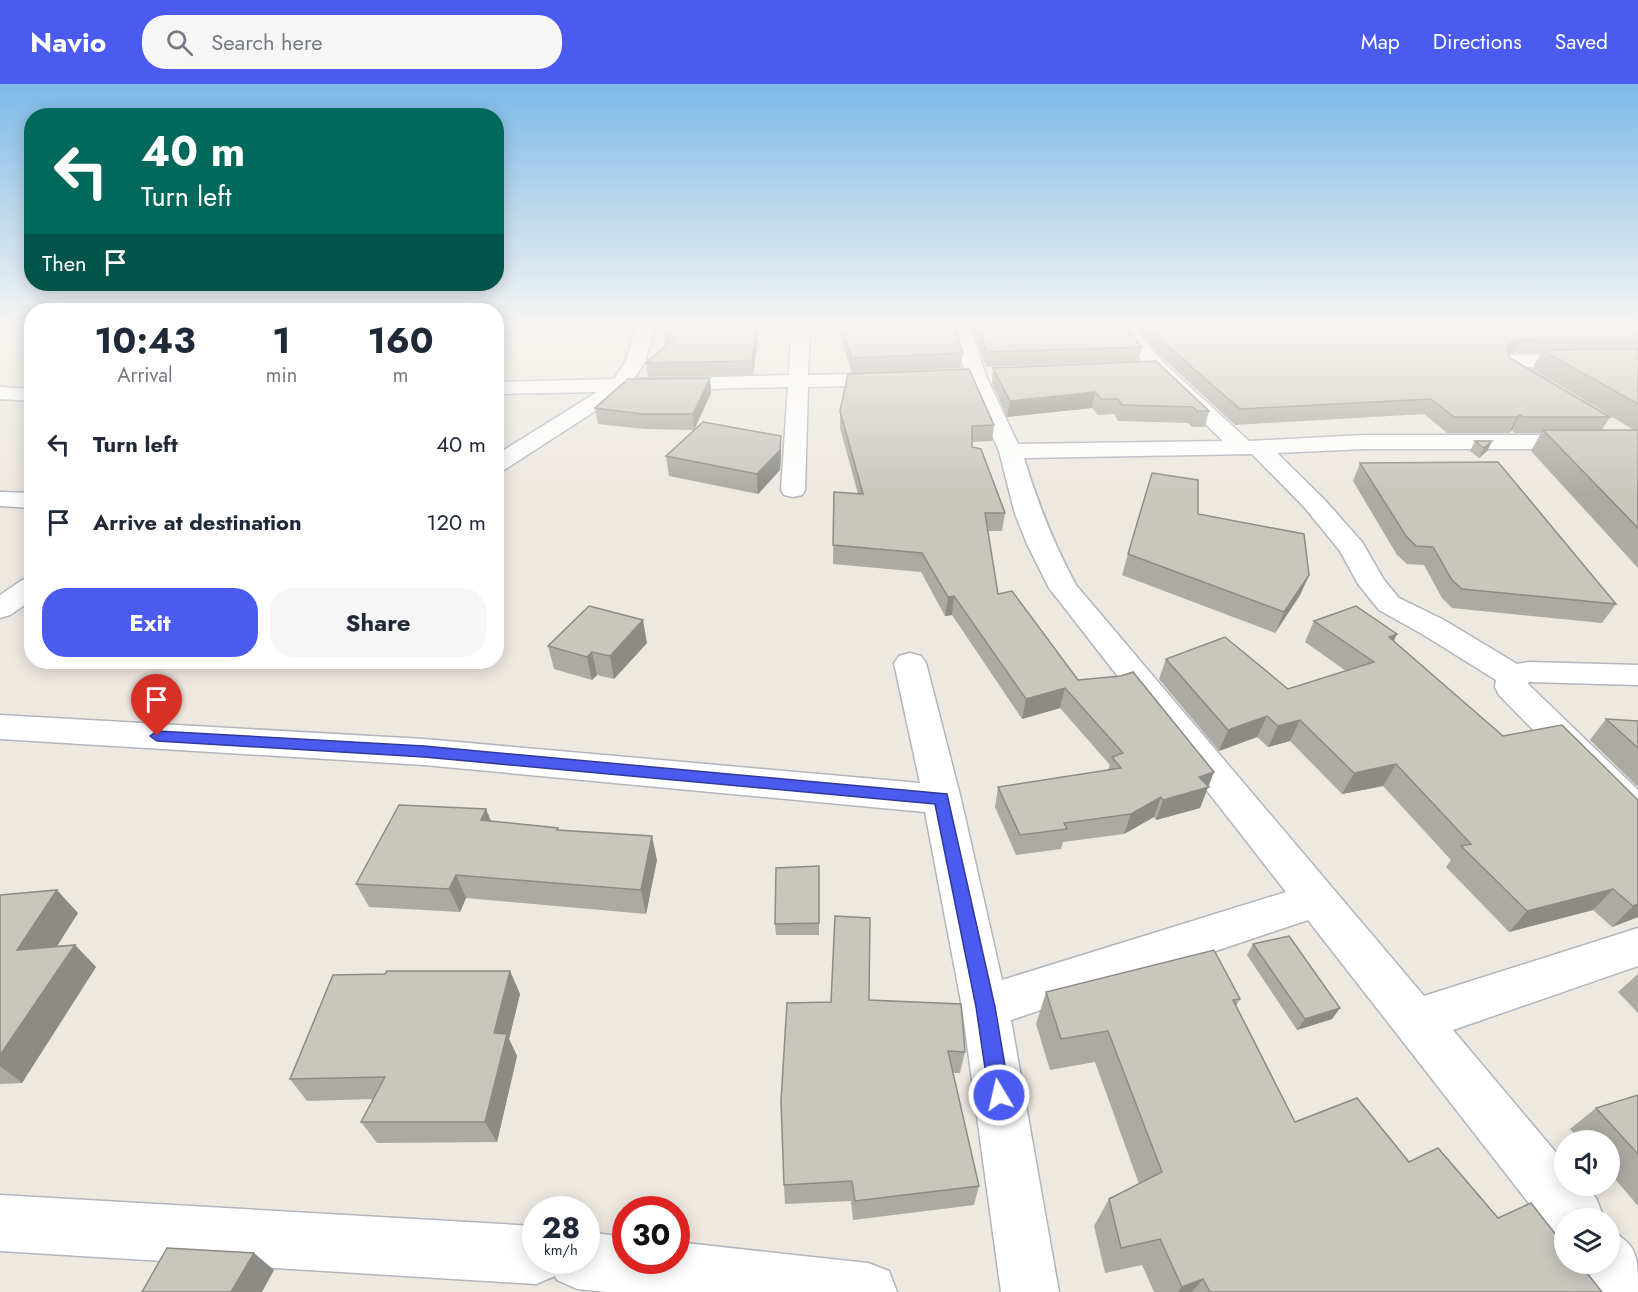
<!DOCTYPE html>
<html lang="en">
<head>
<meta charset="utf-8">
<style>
  :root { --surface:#fff; --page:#f6f6f7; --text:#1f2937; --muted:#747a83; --accent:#4b5aef }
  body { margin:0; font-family:Jost,sans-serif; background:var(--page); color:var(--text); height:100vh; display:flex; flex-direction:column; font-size:22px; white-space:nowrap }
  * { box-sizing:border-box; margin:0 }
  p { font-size:20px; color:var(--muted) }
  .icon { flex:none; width:33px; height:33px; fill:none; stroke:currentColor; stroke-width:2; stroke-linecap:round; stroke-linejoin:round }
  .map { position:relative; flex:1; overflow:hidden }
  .sheet { position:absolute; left:24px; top:219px; width:480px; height:366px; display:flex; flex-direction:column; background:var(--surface); border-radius:24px; box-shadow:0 3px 15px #0003 }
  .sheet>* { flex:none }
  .guide { position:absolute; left:24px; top:24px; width:480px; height:183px; border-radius:24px; box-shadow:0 3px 15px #0003; background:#00695c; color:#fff; overflow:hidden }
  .buttons { position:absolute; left:1554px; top:1046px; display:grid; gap:12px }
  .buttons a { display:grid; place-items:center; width:66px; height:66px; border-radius:50%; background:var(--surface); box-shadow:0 3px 15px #0003; font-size:30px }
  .speed { position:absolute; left:522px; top:1112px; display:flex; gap:12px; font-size:30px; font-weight:700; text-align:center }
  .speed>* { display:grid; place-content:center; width:78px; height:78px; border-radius:50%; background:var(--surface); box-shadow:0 3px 15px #0003; line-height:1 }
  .speed small { font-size:15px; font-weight:400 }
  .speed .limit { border:9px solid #d22; background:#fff; color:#111 }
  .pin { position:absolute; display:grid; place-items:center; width:51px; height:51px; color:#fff; margin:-62px -26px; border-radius:50% 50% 50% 0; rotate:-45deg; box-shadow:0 0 6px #0007 }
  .pin .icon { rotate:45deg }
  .me { position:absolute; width:66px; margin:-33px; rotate:351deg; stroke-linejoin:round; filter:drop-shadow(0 0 4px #0008) }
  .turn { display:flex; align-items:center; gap:21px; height:126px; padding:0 18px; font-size:27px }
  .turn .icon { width:78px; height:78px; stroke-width:2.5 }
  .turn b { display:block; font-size:42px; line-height:51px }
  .then { display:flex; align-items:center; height:57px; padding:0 18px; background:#0003; gap:12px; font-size:22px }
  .eta { display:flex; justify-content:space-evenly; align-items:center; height:102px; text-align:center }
  .eta b { font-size:36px; font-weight:700; line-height:42px }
  .action { display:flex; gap:12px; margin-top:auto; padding:12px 18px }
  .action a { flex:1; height:69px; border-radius:24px; background:var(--accent); color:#fff; font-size:24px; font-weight:700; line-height:69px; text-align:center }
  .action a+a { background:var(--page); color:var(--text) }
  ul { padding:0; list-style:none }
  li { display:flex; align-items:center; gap:18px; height:78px; padding:0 18px }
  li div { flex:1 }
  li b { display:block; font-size:22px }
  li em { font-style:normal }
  header { display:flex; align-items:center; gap:36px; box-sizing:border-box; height:84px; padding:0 30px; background:var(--accent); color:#fff }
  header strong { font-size:28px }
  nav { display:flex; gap:33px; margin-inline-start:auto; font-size:21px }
  .search { width:420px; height:54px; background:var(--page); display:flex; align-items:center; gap:15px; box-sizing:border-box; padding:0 21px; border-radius:24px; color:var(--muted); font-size:22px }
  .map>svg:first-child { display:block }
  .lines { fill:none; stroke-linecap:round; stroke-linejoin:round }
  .street-casing { stroke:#b3b4be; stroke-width:3 }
  .street { fill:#fff; fill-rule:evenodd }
  .wall { fill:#adaaa3; fill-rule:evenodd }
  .shaded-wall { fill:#8d8b85 }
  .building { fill:#c9c6be; stroke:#8d8b85; stroke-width:1.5 }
  .route { fill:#4b5aef; stroke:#313a9b; stroke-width:1.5 }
</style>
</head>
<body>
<header>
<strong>Navio</strong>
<div class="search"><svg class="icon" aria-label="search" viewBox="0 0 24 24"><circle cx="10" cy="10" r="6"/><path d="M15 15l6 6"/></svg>Search here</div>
<nav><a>Map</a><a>Directions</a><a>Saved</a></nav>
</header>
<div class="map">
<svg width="1638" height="1208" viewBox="0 0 1638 1208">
  <rect width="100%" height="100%" fill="#ede8e0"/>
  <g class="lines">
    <g class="street-casing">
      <g id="street">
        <path d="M 496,240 L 634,240 L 625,245 L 496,247 Z"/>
        <path d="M 638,240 L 656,240 L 645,278 L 634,295 L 789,291 L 792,240 L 810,240 L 808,291 L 891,289 L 898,291 L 901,295 L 898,299 L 891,301 L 808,303 L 805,406 L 802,411 L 793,413 L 784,411 L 781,406 L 788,303 L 626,307 L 504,386 L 496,388 L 496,371 L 597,308 L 496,310 L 496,298 L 614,295 L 625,278 Z"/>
        <path d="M 951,240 L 969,240 L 986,292 L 1018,360 L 1223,357 L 1151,288 L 1111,240 L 1130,240 L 1165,280 L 1249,357 L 1364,351 L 1638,351 L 1638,365 L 1364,365 L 1277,369 L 1323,414 L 1362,458 L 1384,496 L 1399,514 L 1444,536 L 1517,580 L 1529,578 L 1638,581 L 1638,601 L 1529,598 L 1528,600 L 1638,706 L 1638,744 L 1624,739 L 1499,611 L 1495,603 L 1496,596 L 1422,550 L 1379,526 L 1358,500 L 1340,467 L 1305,424 L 1252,370 L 1024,374 C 1038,420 1053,458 1076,501 L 1424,912 L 1638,844 L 1638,882 L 1453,946 L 1564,1078 L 1564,1101 L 1584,1101 L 1596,1114 L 1604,1134 L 1564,1134 L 1564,1157 L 1556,1154 L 1308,836 L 1011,936 L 1059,1208 L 1001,1208 L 962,923 L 925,728 L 424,681 L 0,655 L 0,631 L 424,655 L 920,699 L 894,579 L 899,572 L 910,569 L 921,572 L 926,579 L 961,715 L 1002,896 L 1286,808 L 1049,504 L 1027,460 L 1015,430 L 999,367 L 966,292 Z"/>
        <path d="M 1638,270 L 1638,282 L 1524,283 L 1549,297 L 1552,301 L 1549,305 L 1542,307 L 1504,287 L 1500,280 L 1507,273 L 1514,271 Z"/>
        <path d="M 0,303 L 32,305 L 32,317 L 0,315 Z"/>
        <path d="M 0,408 L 32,409 L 32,424 L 0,422 Z"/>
        <path d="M 32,494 L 32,516 L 10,531 L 0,534 L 0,511 L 22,496 Z"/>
        <path d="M 0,1111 L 536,1142 L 536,1176 L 586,1176 L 586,1148 L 626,1153 L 626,1176 L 676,1176 L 676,1158 L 868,1179 L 889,1187 L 897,1208 L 607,1208 L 577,1205 L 557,1196 L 555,1192 L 536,1200 L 0,1167 Z"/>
        <path d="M 1610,1146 C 1638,1162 1638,1171 1638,1208 L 1599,1208 L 1590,1195 L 1583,1179 L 1610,1179 Z"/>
      </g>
    </g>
    <use href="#street" class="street"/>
  </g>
  <g class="wall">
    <path d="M 760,240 L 753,291 L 648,293 L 646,279 L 665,263 L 664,251 Z"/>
    <path d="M 836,240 L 954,240 L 963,269 L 961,284 L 852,289 Z"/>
    <path d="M 971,240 L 1123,240 L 1142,263 L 1138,277 L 986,283 Z"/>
    <path d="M 1132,240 L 1638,240 L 1638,484 L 1531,367 L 1541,349 L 1514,349 L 1512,346 L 1509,349 L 1447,349 L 1424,330 L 1235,341 L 1167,278 ZM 1514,269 L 1541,269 L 1532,285 L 1634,346 L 1602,346 L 1610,333 L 1510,274 L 1508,270 Z"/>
    <path d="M 993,284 L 1209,327 L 1205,343 L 1192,343 L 1188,339 L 1118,337 L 1114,330 L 1098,331 L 1092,324 L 1007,333 L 992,299 Z"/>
    <path d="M 710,294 L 711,309 L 694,346 L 644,345 L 598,340 L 595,324 Z"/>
    <path d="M 840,327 L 994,341 L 992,357 L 972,358 L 972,363 L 1005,429 L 1002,447 L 988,447 L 998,510 L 1078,596 L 1208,703 L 1200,724 L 1156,736 L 1154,733 L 1124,750 L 1063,758 L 1061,765 L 1016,771 L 995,723 L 998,703 L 1108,686 L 1110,681 L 1060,624 L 1022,635 L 952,531 L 945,532 L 921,488 L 833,480 L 834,408 L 858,410 L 840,344 Z"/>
    <path d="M 781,352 L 781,371 L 780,386 L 758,410 L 669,392 L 666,372 Z"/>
    <path d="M 1475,357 L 1492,357 L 1487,367 L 1479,374 L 1470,367 Z"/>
    <path d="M 1360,379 L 1616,520 L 1602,539 L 1452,524 L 1442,514 L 1424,481 L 1407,480 L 1397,471 L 1353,397 Z"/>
    <path d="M 1198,430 L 1309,491 L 1300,511 L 1275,549 L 1122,491 L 1128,470 Z"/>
    <path d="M 1314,537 L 1397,550 L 1394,557 L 1503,652 L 1638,716 L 1638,833 L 1612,843 L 1593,826 L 1509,848 L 1446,783 L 1451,776 L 1383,702 L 1342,710 L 1290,657 L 1268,663 L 1257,653 L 1219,667 L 1159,595 L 1166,575 L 1288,605 L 1346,587 L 1305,558 Z"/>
    <path d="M 647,559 L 614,595 L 597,591 L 592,596 L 554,585 L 548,562 Z"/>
    <path d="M 1606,635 L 1638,637 L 1638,703 L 1590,656 Z"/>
    <path d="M 486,725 L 491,737 L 558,746 L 657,776 L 646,830 L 466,814 L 460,828 L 369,823 L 356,800 Z"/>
    <path d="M 819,782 L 819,851 L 776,851 L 775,840 Z"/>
    <path d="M 0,811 L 78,829 L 57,862 L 75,861 L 96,883 L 22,999 L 0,1000 Z"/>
    <path d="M 1253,860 L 1340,924 L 1332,935 L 1297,946 L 1247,871 Z"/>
    <path d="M 510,887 L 520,910 L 509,955 L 517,972 L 497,1058 L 377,1059 L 361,1038 L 373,1015 L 307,1017 L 290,995 Z"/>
    <path d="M 1638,890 L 1638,929 L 1618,908 Z"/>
    <path d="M 1046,908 L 1240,915 L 1236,922 L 1295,1038 L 1409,1078 L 1498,1134 L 1602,1208 L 1154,1208 L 1142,1181 L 1105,1189 L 1094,1142 L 1109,1115 L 1139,1100 L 1095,978 L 1050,986 L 1036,940 Z"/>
    <path d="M 869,916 L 965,968 L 960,989 L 953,989 L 979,1102 L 974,1121 L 853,1136 L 851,1117 L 785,1120 L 784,1101 L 831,918 Z"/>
    <path d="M 1638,1011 L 1638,1122 L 1610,1089 L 1610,1056 L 1580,1056 L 1570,1045 L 1596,1024 Z"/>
  </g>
  <g class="shaded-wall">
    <path d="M 757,240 L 760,240 L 753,291 L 752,277 Z"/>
    <path d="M 1521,255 L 1514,269 L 1505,271 L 1506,264 L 1513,257 Z"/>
    <path d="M 710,294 L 711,309 L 694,346 L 693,330 Z"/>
    <path d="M 1095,308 L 1092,324 L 1007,333 L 1010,317 Z"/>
    <path d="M 1520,331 L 1512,346 L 1509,349 L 1517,333 Z"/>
    <path d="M 781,352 L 781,371 L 780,386 L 758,410 L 757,390 Z"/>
    <path d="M 1492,357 L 1487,367 L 1479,374 L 1484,364 Z"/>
    <path d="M 1309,491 L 1300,511 L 1275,549 L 1284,528 Z"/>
    <path d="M 954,512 L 952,531 L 945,532 L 948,513 Z"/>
    <path d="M 643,536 L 647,559 L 614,595 L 610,572 Z"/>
    <path d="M 1397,550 L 1386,571 L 1389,553 Z"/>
    <path d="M 592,568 L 597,591 L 592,596 L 587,573 Z"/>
    <path d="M 1065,604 L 1060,624 L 1022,635 L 1026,615 Z"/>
    <path d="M 1267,632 L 1257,653 L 1219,667 L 1228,646 Z"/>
    <path d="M 1300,636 L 1290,657 L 1268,663 L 1278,642 Z"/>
    <path d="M 1396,680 L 1383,702 L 1342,710 L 1354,689 Z"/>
    <path d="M 1214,688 L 1200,724 L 1156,736 L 1163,716 L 1199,693 Z"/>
    <path d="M 1161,713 L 1154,733 L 1124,750 L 1131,730 Z"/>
    <path d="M 486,725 L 495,748 L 481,736 Z"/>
    <path d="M 652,752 L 657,776 L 646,830 L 641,806 Z"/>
    <path d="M 456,791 L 466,814 L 460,828 L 449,805 Z"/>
    <path d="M 1613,805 L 1593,826 L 1509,848 L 1527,827 Z"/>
    <path d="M 57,806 L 78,829 L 40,889 L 17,866 Z"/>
    <path d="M 1638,820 L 1638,833 L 1612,843 L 1633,822 Z"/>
    <path d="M 75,861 L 96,883 L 22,999 L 0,982 L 0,971 Z"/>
    <path d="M 510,887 L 520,910 L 509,955 L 517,972 L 497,1058 L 485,1038 L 494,949 Z"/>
    <path d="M 1340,924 L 1332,935 L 1297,946 L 1305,935 Z"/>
    <path d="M 254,1169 L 274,1186 L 262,1208 L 231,1208 Z"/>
    <path d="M 1203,1195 L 1192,1208 L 1178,1208 L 1182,1203 Z"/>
  </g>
  <g class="building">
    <path d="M 684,240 L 757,240 L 752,277 L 646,279 L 676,253 L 664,251 Z"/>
    <path d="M 840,240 L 954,240 L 963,269 L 852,274 Z"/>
    <path d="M 977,240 L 1123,240 L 1142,263 L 987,268 Z"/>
    <path d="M 1148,240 L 1637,240 L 1638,241 L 1638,254 L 1521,255 L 1513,257 L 1506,264 L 1510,274 L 1610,333 L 1523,333 L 1520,331 L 1517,333 L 1454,333 L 1431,315 L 1240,325 L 1170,264 Z"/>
    <path d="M 1638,265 L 1638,320 L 1542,266 Z"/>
    <path d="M 1156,277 L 1209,327 L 1197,327 L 1193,323 L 1122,321 L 1118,315 L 1101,315 L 1095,308 L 1010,317 L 993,284 Z"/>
    <path d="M 969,285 L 994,341 L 972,342 L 972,363 L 981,365 L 1005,429 L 985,429 L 998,510 L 1012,507 L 1078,596 L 1121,592 L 1133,588 L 1214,688 L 1199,693 L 1209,703 L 1163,716 L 1161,713 L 1131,730 L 1064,739 L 1067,745 L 1020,751 L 998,703 L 1121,684 L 1112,673 L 1123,669 L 1065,604 L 1026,615 L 954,512 L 948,513 L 922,469 L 833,461 L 834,408 L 863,410 L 840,327 L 848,290 Z"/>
    <path d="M 710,294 L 693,330 L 642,330 L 595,324 L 628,295 Z"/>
    <path d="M 703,338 L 781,352 L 780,366 L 757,390 L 666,372 Z"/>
    <path d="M 1543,346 L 1638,346 L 1638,444 Z"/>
    <path d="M 1475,357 L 1492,357 L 1484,364 Z"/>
    <path d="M 1498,378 L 1616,520 L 1462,505 L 1452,496 L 1433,463 L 1416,462 L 1406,452 L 1360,379 Z"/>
    <path d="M 1152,389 L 1198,396 L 1198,430 L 1304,450 L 1309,491 L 1284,528 L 1128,470 Z"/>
    <path d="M 589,522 L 643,536 L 610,572 L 592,568 L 587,573 L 548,562 Z"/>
    <path d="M 1356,522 L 1397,550 L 1389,553 L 1503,652 L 1562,641 L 1638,716 L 1638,820 L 1633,822 L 1613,805 L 1527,827 L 1461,762 L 1471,760 L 1396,680 L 1354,689 L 1300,636 L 1278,642 L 1267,632 L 1228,646 L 1166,575 L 1225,553 L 1288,605 L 1374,578 L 1314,537 Z"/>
    <path d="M 1606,635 L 1638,637 L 1638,664 Z"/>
    <path d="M 399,721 L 486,725 L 481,736 L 558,744 L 557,746 L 652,752 L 641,806 L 456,791 L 449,805 L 356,800 Z"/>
    <path d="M 819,782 L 819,839 L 775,840 L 776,784 Z"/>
    <path d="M 57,806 L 17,866 L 75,861 L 0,971 L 0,811 Z"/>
    <path d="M 835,832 L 870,834 L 869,916 L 961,920 L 965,968 L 948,967 L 979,1102 L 855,1117 L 852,1097 L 784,1101 L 781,1017 L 787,919 L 831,918 Z"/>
    <path d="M 1289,852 L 1340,924 L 1305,935 L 1253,860 Z"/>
    <path d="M 1214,866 L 1240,915 L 1233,916 L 1295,1038 L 1357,1014 L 1409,1078 L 1438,1064 L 1498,1134 L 1531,1119 L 1564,1161 L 1564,1179 L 1579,1179 L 1602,1208 L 1210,1208 L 1203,1195 L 1182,1203 L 1160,1155 L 1121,1164 L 1109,1115 L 1162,1088 L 1108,947 L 1061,955 L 1046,908 Z"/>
    <path d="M 387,887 L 510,887 L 494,949 L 507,950 L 485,1038 L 361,1038 L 385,993 L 290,995 L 333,891 L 385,890 Z"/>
    <path d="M 1638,1011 L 1638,1070 L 1596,1024 Z"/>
    <path d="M 167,1164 L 254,1169 L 231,1208 L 142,1208 Z"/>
  </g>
  <linearGradient id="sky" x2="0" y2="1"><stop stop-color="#7cb9e8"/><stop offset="0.59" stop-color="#f7f5f1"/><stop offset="1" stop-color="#f7f5f1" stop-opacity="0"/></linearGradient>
  <rect width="1638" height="410" fill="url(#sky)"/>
  <path class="route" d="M 157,647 L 424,662 L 947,710 L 995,923 L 1010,1011 L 1007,1018 L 999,1021 L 992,1018 L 989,1011 L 976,923 L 935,720 L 424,673 L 157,657 L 150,652 Z"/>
</svg>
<div class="buttons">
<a><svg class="icon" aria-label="sound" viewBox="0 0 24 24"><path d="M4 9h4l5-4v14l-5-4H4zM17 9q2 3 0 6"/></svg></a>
<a><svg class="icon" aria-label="layers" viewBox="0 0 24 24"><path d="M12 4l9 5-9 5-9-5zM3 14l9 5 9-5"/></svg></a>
</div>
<div class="speed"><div>28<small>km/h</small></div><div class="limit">30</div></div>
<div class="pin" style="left:157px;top:652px;background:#d93025"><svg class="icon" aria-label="arrive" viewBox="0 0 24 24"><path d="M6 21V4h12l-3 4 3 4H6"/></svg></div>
<svg class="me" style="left:999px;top:1011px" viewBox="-20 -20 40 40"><circle r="17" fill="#4b5aef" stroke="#fff" stroke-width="3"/><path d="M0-11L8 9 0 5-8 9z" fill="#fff"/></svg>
<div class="guide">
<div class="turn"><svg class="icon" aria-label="left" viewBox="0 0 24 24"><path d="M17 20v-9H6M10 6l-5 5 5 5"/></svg><div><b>40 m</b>Turn left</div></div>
<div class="then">Then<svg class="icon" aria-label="arrive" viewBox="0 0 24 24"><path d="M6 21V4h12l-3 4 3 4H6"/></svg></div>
</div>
<section class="sheet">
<div class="eta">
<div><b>10:43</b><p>Arrival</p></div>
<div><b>1</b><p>min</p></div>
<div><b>160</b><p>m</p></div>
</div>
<ul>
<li><svg class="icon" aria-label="left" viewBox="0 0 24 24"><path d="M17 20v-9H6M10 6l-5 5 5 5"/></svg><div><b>Turn left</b></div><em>40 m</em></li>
<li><svg class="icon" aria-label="arrive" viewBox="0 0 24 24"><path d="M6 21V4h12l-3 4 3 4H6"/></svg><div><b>Arrive at destination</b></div><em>120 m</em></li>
</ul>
<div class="action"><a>Exit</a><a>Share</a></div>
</section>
</div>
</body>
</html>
